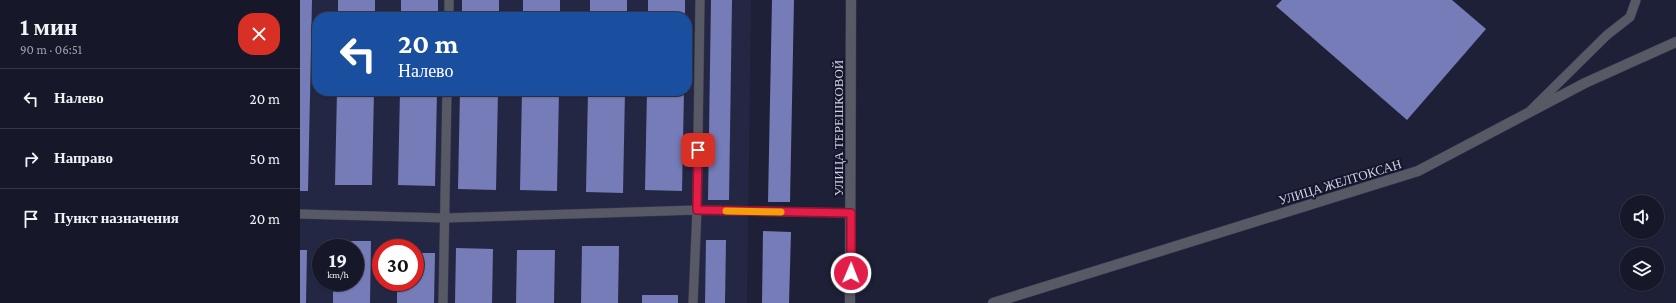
<!DOCTYPE html>
<html lang="ru">
<head>
<meta charset="utf-8">
<style>
  :root { --surface:#161829; --page:#232535; --text:#f1f3f6; --muted:#9ea0a8; --line:#353746 }
  body { margin:0; font-family:"Crimson Pro",serif; background:var(--page); color:var(--text); height:100vh; display:flex; flex-direction:column; font-size:15px; white-space:nowrap }
  * { box-sizing:border-box; margin:0 }
  p { font-size:13px; color:var(--muted) }
  .icon { flex:none; width:22px; height:22px; fill:none; stroke:currentColor; stroke-width:2; stroke-linecap:round; stroke-linejoin:round }
  .map { position:relative; flex:1; overflow:hidden }
  .panel { display:flex; flex-direction:column; background:var(--surface); width:300px }
  .panel>* { flex:none }
  .top-card { position:absolute; left:12px; top:12px; width:380px; height:84px; border-radius:16px; box-shadow:0 1px 3px #0004,0 0 0 1px var(--line); background:#1a4fa0; color:#fff; overflow:hidden }
  .tools { position:absolute; left:1320px; top:195px; display:grid; gap:8px }
  .tools a { display:grid; place-items:center; width:44px; height:44px; border-radius:50%; background:var(--surface); box-shadow:0 1px 3px #0004,0 0 0 1px var(--line); font-size:20px }
  .speed { position:absolute; left:12px; top:239px; display:flex; gap:8px; font-size:20px; font-weight:700; text-align:center }
  .speed>* { display:grid; place-content:center; width:52px; height:52px; border-radius:50%; background:var(--surface); box-shadow:0 1px 3px #0004,0 0 0 1px var(--line); line-height:1 }
  .speed small { font-size:10px; font-weight:400 }
  .speed .limit { border:6px solid #d22; background:#fff; color:#111 }
  .pin { position:absolute; display:grid; place-items:center; width:34px; height:34px; color:#fff; margin:-17px; border-radius:8px; box-shadow:0 2px 6px #0006 }
  .me { position:absolute; width:44px; margin:-22px; rotate:1deg; stroke-linejoin:round; filter:drop-shadow(0 0 3px #0008) }
  .turn { display:flex; align-items:center; gap:14px; height:84px; padding:0 20px; font-size:18px }
  .turn .icon { width:52px; height:52px; stroke-width:2.5 }
  .turn b { display:block; font-size:28px; line-height:34px }
  .round { display:grid; place-items:center; flex:none; width:42px; height:42px; border-radius:16px; background:var(--page) }
  .summary { display:flex; align-items:center; justify-content:space-between; height:68px; padding:0 20px }
  h1 { font-size:24px; font-weight:700; line-height:30px }
  ul { padding:0; list-style:none }
  li { display:flex; align-items:center; gap:12px; height:60px; padding:0 20px; border-top:1px solid var(--line) }
  li div { flex:1 }
  li b { display:block; font-size:15px }
  li em { font-style:normal }
  main { display:flex; flex:1; min-height:0 }
  .map>svg:first-child { display:block }
  .built { fill:#242744; fill-rule:evenodd }
  .building { fill:#767cb8 }
  .lines { fill:none; stroke-linecap:round; stroke-linejoin:round }
  .service-casing { stroke:#3a3c52; stroke-width:10 }
  .minor-casing { stroke:#3a3c52; stroke-width:11 }
  .service { stroke:#575965; stroke-width:9 }
  .minor { stroke:#575965; stroke-width:10 }
  .route-casing { stroke:#92132f; stroke-width:10 }
  .route { stroke:#e11d48; stroke-width:7 }
  .slow { stroke:#f59e0b; stroke-width:7 }
  .labels { text-anchor:middle; dominant-baseline:central; stroke-width:4; stroke-linejoin:round; paint-order:stroke }
  .street-label { font-size:13px; fill:#d0d2e2; stroke:#15162d }
</style>
</head>
<body>
<main>
<section class="panel">
<div class="summary"><div><h1>1 мин</h1><p>90 m · 06:51</p></div><a class="round" style="background:#d93025;color:#fff"><svg class="icon" aria-label="close" viewBox="0 0 24 24"><path d="M6 6l12 12M18 6L6 18"/></svg></a></div>
<ul>
<li><svg class="icon" aria-label="left" viewBox="0 0 24 24"><path d="M17 20v-9H6M10 6l-5 5 5 5"/></svg><div><b>Налево</b></div><em>20 m</em></li>
<li><svg class="icon" aria-label="right" viewBox="0 0 24 24"><path d="M7 20v-9h11M14 6l5 5-5 5"/></svg><div><b>Направо</b></div><em>50 m</em></li>
<li><svg class="icon" aria-label="arrive" viewBox="0 0 24 24"><path d="M6 21V4h12l-3 4 3 4H6"/></svg><div><b>Пункт назначения</b></div><em>20 m</em></li>
</ul>
</section>
<div class="map">
<svg width="1376" height="303" viewBox="0 0 1376 303">
  <rect width="100%" height="100%" fill="#1e2037"/>
  <path class="built" d="M 0,0 L 451,0 L 447,303 L 0,303 ZM 17,17 L 387,17 L 387,91 L 17,91 ZM 21,248 L 55,248 L 55,282 L 21,282 ZM 81,248 L 115,248 L 115,282 L 81,282 Z"/>
  <g class="building">
    <path d="M 0,0 L 12,0 L 8,191 L 0,191 Z"/>
    <rect x="38" y="0" width="37" height="17"/>
    <rect x="101" y="0" width="37" height="17"/>
    <rect x="162" y="0" width="37" height="17"/>
    <rect x="223" y="0" width="37" height="17"/>
    <rect x="290" y="0" width="37" height="17"/>
    <rect x="348" y="0" width="37" height="17"/>
    <path d="M 411,0 L 432,0 L 429,200 L 408,200 Z"/>
    <path d="M 472,0 L 494,0 L 490,202 L 468,202 Z"/>
    <path d="M 982,0 L 1152,0 L 1186,29 L 1107,120 L 976,6 Z"/>
    <path d="M 37,91 L 74,91 L 72,185 L 35,185 Z"/>
    <path d="M 100,91 L 137,91 L 135,186 L 98,185 Z"/>
    <path d="M 160,91 L 198,91 L 196,190 L 158,189 Z"/>
    <path d="M 222,91 L 259,91 L 257,191 L 220,190 Z"/>
    <path d="M 288,91 L 325,91 L 323,193 L 286,192 Z"/>
    <path d="M 347,91 L 384,91 L 382,191 L 345,190 Z"/>
    <path d="M 463,231 L 491,232 L 489,303 L 462,303 Z"/>
    <path d="M 406,240 L 426,240 L 425,303 L 405,303 Z"/>
    <path d="M 34,241 L 71,241 L 70,303 L 33,303 L 33,282 L 55,282 L 55,248 L 34,248 Z"/>
    <path d="M 282,246 L 319,246 L 318,303 L 281,303 Z"/>
    <path d="M 156,248 L 193,249 L 192,303 L 155,303 Z"/>
    <path d="M 0,250 L 7,250 L 6,303 L 0,303 Z"/>
    <path d="M 217,250 L 255,250 L 254,303 L 216,303 Z"/>
    <path d="M 115,253 L 135,253 L 134,303 L 97,303 L 97,282 L 115,282 Z"/>
    <rect x="342" y="295" width="36" height="8"/>
  </g>
  <g class="lines">
    <g class="service-casing">
      <g id="service">
        <path d="M 149,17 L 149,0"/>
        <path d="M 1231,110 L 1307,35 L 1330,17 L 1336,0"/>
        <path d="M 0,214 L 145,218 L 397,210 L 551,213"/>
        <path d="M 143,303 L 147,91"/>
        <path d="M 393,303 L 397,210 L 400,0"/>
      </g>
    </g>
    <g class="minor-casing">
      <g id="minor">
        <path d="M 550,303 L 551,0"/>
        <path d="M 693,303 L 1118,171 L 1285,83 L 1376,42"/>
      </g>
    </g>
    <use href="#service" class="service"/>
    <use href="#minor" class="minor"/>
  </g>
  <g class="lines">
    <g class="route-casing">
      <path id="route" d="M 398,150 L 397,210 L 551,213 L 551,273"/>
    </g>
    <use href="#route" class="route"/>
    <path class="slow" d="M 426,211 L 481,212"/>
  </g>
  <g class="labels">
    <g class="street-label">
      <text transform="translate(538 128) rotate(-90)">УЛИЦА ТЕРЕШКОВОЙ</text>
      <text transform="translate(1040 182) rotate(-17)">УЛИЦА ЖЕЛТОКСАН</text>
    </g>
  </g>
</svg>
<div class="tools">
<a><svg class="icon" aria-label="sound" viewBox="0 0 24 24"><path d="M4 9h4l5-4v14l-5-4H4zM17 9q2 3 0 6"/></svg></a>
<a><svg class="icon" aria-label="layers" viewBox="0 0 24 24"><path d="M12 4l9 5-9 5-9-5zM3 14l9 5 9-5"/></svg></a>
</div>
<div class="speed"><div>19<small>km/h</small></div><div class="limit">30</div></div>
<div class="pin" style="left:398px;top:150px;background:#d93025"><svg class="icon" aria-label="arrive" viewBox="0 0 24 24"><path d="M6 21V4h12l-3 4 3 4H6"/></svg></div>
<svg class="me" style="left:551px;top:273px" viewBox="-20 -20 40 40"><circle r="17" fill="#e11d48" stroke="#fff" stroke-width="3"/><path d="M0-11L8 9 0 5-8 9z" fill="#fff"/></svg>
<div class="top-card">
<div class="turn"><svg class="icon" aria-label="left" viewBox="0 0 24 24"><path d="M17 20v-9H6M10 6l-5 5 5 5"/></svg><div><b>20 m</b>Налево</div></div>
</div>
</div>
</main>
</body>
</html>
